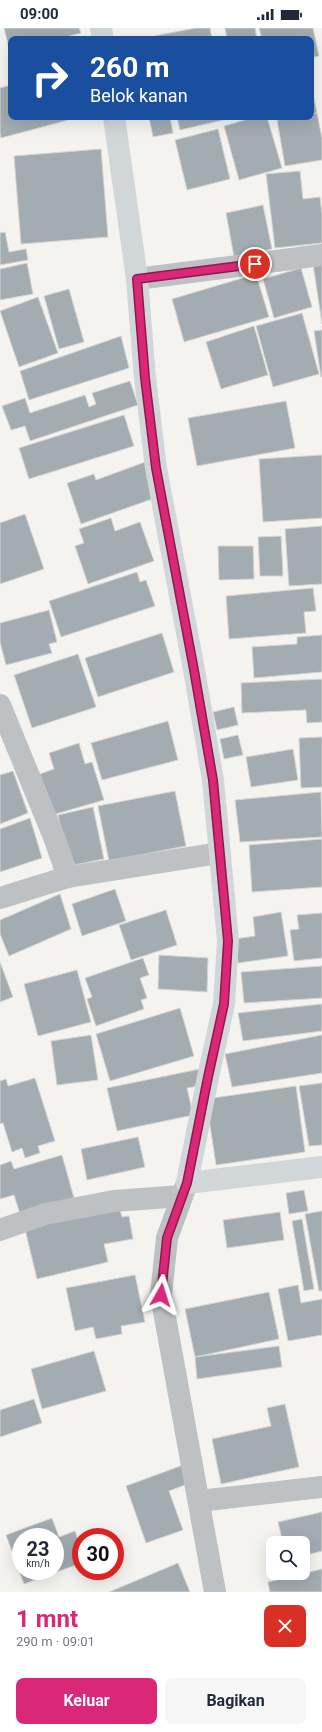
<!DOCTYPE html>
<html lang="id">
<head>
<meta charset="utf-8">
<style>
  :root { --surface:#fff; --page:#f6f6f7; --text:#1f2937; --muted:#747a83; --accent:#db2777 }
  body { margin:0; font-family:Roboto,sans-serif; background:var(--page); color:var(--text); height:100vh; display:flex; flex-direction:column; font-size:15px; white-space:nowrap }
  * { box-sizing:border-box; margin:0 }
  p { font-size:13px; color:var(--muted) }
  .icon { flex:none; width:22px; height:22px; fill:none; stroke:currentColor; stroke-width:2; stroke-linecap:round; stroke-linejoin:round }
  .map { position:relative; height:1564px; overflow:hidden }
  .sheet { display:flex; flex-direction:column; background:var(--surface); flex:1 }
  .sheet>* { flex:none }
  .banner { position:absolute; left:8px; top:8px; width:306px; height:84px; border-radius:8px; box-shadow:0 4px 16px #0002; background:#1a4fa0; color:#fff; overflow:hidden }
  .tools { position:absolute; left:266px; top:1508px; display:grid; gap:8px }
  .tools a { display:grid; place-items:center; width:44px; height:44px; border-radius:8px; background:var(--surface); box-shadow:0 4px 16px #0002; font-size:20px }
  .speed { position:absolute; left:12px; top:1500px; display:flex; gap:8px; font-size:20px; font-weight:700; text-align:center }
  .speed>* { display:grid; place-content:center; width:52px; height:52px; border-radius:50%; background:var(--surface); box-shadow:0 4px 16px #0002; line-height:1 }
  .speed small { font-size:10px; font-weight:400 }
  .speed .limit { border:6px solid #d22; background:#fff; color:#111 }
  .pin { position:absolute; display:grid; place-items:center; width:34px; height:34px; color:#fff; margin:-17px; border:2px solid #fff; border-radius:50%; box-shadow:0 1px 4px #0007 }
  .me { position:absolute; width:44px; margin:-22px; rotate:6deg; stroke-linejoin:round; filter:drop-shadow(0 0 3px #0008) }
  .turn { display:flex; align-items:center; gap:14px; height:84px; padding:0 16px; font-size:18px }
  .turn .icon { width:52px; height:52px; stroke-width:2.5 }
  .turn b { display:block; font-size:28px; line-height:34px }
  .round { display:grid; place-items:center; flex:none; width:42px; height:42px; border-radius:8px; background:var(--page) }
  .headline { display:flex; align-items:center; justify-content:space-between; height:68px; padding:0 16px }
  h1 { font-size:24px; font-weight:700; line-height:30px; color:var(--accent) }
  .button { display:flex; gap:8px; margin-top:auto; padding:8px 16px }
  .button a { flex:1; height:46px; border-radius:8px; background:var(--accent); color:#fff; font-size:16px; font-weight:700; line-height:46px; text-align:center }
  .button a+a { background:var(--page); color:var(--text) }
  .status { display:flex; justify-content:space-between; align-items:center; height:28px; padding:0 20px; background:var(--surface); direction:ltr }
  .status svg { height:11px; fill:currentColor }
  .map>svg:first-child { display:block }
  .building { fill:#a3acb1; stroke:#d5d5d2; fill-rule:evenodd }
  .lines { fill:none; stroke-linecap:round; stroke-linejoin:round }
  .street { stroke:#bdc1c4; stroke-width:22 }
  .secondary { stroke:#d1d6d9; stroke-width:22 }
  .route-casing { stroke:#8e194d; stroke-width:10 }
  .route { stroke:#db2777; stroke-width:7 }
</style>
</head>
<body>
<div class="status"><b>09:00</b><svg viewBox="0 0 49 12"><path d="M0 12V9h3v3zM5 12V6h3v6zM10 12V3h3v9zM15 12V0h3v12zM26 1h20v11H26zM47 4h2v5h-2z"/></svg></div>
<div class="map">
<svg width="322" height="1564" viewBox="0 0 322 1564">
  <rect width="100%" height="100%" fill="#f4f3ef"/>
  <g class="building">
    <path d="M 4,0 L 79,0 L 81,5 L 58,11 L 11,11 L 11,23 L 10,24 Z"/>
    <path d="M 196,0 L 210,0 L 212,11 L 154,11 L 154,8 Z"/>
    <path d="M 225,0 L 255,0 L 257,11 L 227,11 Z"/>
    <path d="M 259,0 L 313,0 L 319,28 L 311,30 L 311,11 L 262,11 Z"/>
    <path d="M 11,57 L 11,89 L 71,89 L 72,91 L 1,110 L 0,105 L 0,60 Z"/>
    <path d="M 311,60 L 312,60 L 317,85 L 311,86 Z"/>
    <path d="M 317,85 L 322,110 L 322,132 L 285,138 L 277,92 L 295,89 L 311,89 L 311,86 Z"/>
    <path d="M 149,89 L 170,89 L 173,105 L 153,109 Z"/>
    <path d="M 177,89 L 236,89 L 180,102 Z"/>
    <path d="M 255,89 L 267,89 L 282,140 L 239,152 L 224,98 Z"/>
    <path d="M 276,89 L 295,89 L 277,92 Z"/>
    <path d="M 218,101 L 230,151 L 187,162 L 175,112 Z"/>
    <path d="M 101,121 L 108,209 L 21,216 L 14,128 Z"/>
    <path d="M 300,143 L 303,171 L 320,169 L 322,186 L 322,215 L 275,220 L 266,146 Z"/>
    <path d="M 263,177 L 272,221 L 234,229 L 226,185 Z"/>
    <path d="M 5,204 L 9,224 L 26,221 L 28,232 L 0,237 L 0,205 Z"/>
    <path d="M 322,234 L 322,296 L 313,236 Z"/>
    <path d="M 27,235 L 33,266 L 0,272 L 0,241 Z"/>
    <path d="M 301,240 L 312,279 L 274,290 L 263,251 Z"/>
    <path d="M 256,246 L 269,289 L 184,314 L 172,271 Z"/>
    <path d="M 69,261 L 84,314 L 59,321 L 44,268 Z"/>
    <path d="M 38,269 L 58,325 L 19,339 L 0,283 Z"/>
    <path d="M 302,285 L 319,346 L 273,359 L 256,298 Z"/>
    <path d="M 254,298 L 268,347 L 221,361 L 206,314 Z"/>
    <path d="M 322,302 L 322,349 L 321,349 L 314,303 Z"/>
    <path d="M 121,308 L 129,340 L 29,372 L 20,343 Z"/>
    <path d="M 130,353 L 138,377 L 30,413 L 25,398 L 11,402 L 2,378 L 25,370 L 30,385 L 85,367 L 89,379 L 96,376 L 92,365 Z"/>
    <path d="M 286,373 L 295,420 L 197,438 L 188,390 Z"/>
    <path d="M 124,387 L 134,418 L 29,451 L 19,420 Z"/>
    <path d="M 322,427 L 322,490 L 263,494 L 259,431 Z"/>
    <path d="M 148,433 L 161,468 L 81,496 L 67,455 L 94,446 L 96,452 Z"/>
    <path d="M 25,486 L 44,541 L 0,556 L 0,495 Z"/>
    <path d="M 111,490 L 115,503 L 140,494 L 154,533 L 88,556 L 75,518 L 84,515 L 79,501 Z"/>
    <path d="M 322,498 L 322,556 L 289,558 L 285,501 Z"/>
    <path d="M 281,508 L 283,548 L 260,548 L 258,509 Z"/>
    <path d="M 218,518 L 253,518 L 254,551 L 219,552 Z"/>
    <path d="M 137,544 L 140,554 L 146,552 L 155,578 L 61,609 L 49,573 Z"/>
    <path d="M 313,560 L 316,583 L 304,584 L 306,605 L 229,611 L 226,568 Z"/>
    <path d="M 49,582 L 57,614 L 49,616 L 52,625 L 6,637 L 0,614 L 0,595 Z"/>
    <path d="M 162,605 L 174,644 L 98,669 L 85,630 Z"/>
    <path d="M 322,607 L 322,644 L 254,650 L 252,619 L 297,616 L 297,609 Z"/>
    <path d="M 78,626 L 96,679 L 32,700 L 14,647 Z"/>
    <path d="M 322,651 L 322,694 L 307,695 L 306,682 L 242,685 L 241,655 Z"/>
    <path d="M 234,679 L 238,697 L 217,702 L 213,684 Z"/>
    <path d="M 168,693 L 178,732 L 102,752 L 91,715 Z"/>
    <path d="M 238,707 L 243,727 L 224,731 L 220,711 Z"/>
    <path d="M 322,709 L 322,759 L 301,760 L 299,710 Z"/>
    <path d="M 79,715 L 85,736 L 92,734 L 104,772 L 52,787 L 40,746 L 54,741 L 49,725 Z"/>
    <path d="M 293,721 L 298,752 L 251,759 L 246,729 Z"/>
    <path d="M 13,743 L 28,785 L 0,796 L 0,747 Z"/>
    <path d="M 175,763 L 186,818 L 109,833 L 98,778 Z"/>
    <path d="M 321,764 L 322,809 L 240,814 L 235,772 Z"/>
    <path d="M 93,779 L 104,831 L 69,838 L 58,787 Z"/>
    <path d="M 30,790 L 42,830 L 0,844 L 0,801 Z"/>
    <path d="M 322,811 L 322,859 L 252,864 L 249,817 Z"/>
    <path d="M 115,861 L 126,893 L 82,908 L 72,876 Z"/>
    <path d="M 60,866 L 71,901 L 9,928 L 0,906 L 0,892 Z"/>
    <path d="M 166,882 L 177,917 L 131,932 L 119,897 Z"/>
    <path d="M 281,884 L 288,928 L 238,935 L 235,911 L 255,908 L 253,889 Z"/>
    <path d="M 322,885 L 322,930 L 294,933 L 290,902 L 299,901 L 297,887 Z"/>
    <path d="M 159,927 L 208,930 L 207,964 L 158,961 Z"/>
    <path d="M 143,930 L 149,947 L 140,950 L 147,970 L 141,972 L 144,981 L 96,998 L 87,971 L 92,969 L 85,950 Z"/>
    <path d="M 0,934 L 13,969 L 0,974 Z"/>
    <path d="M 322,938 L 322,970 L 244,975 L 241,944 Z"/>
    <path d="M 77,942 L 91,994 L 38,1008 L 24,956 Z"/>
    <path d="M 322,976 L 322,1003 L 243,1013 L 238,985 Z"/>
    <path d="M 180,980 L 194,1028 L 110,1053 L 96,1006 Z"/>
    <path d="M 91,1007 L 98,1052 L 57,1057 L 51,1013 Z"/>
    <path d="M 322,1007 L 322,1045 L 232,1059 L 225,1026 Z"/>
    <path d="M 200,1041 L 204,1057 L 187,1060 L 193,1087 L 117,1103 L 107,1060 Z"/>
    <path d="M 35,1050 L 55,1113 L 38,1118 L 40,1125 L 25,1130 L 22,1120 L 12,1124 L 3,1095 L 0,1096 L 0,1053 L 6,1051 L 8,1058 Z"/>
    <path d="M 322,1055 L 322,1117 L 309,1118 L 299,1058 Z"/>
    <path d="M 296,1058 L 305,1124 L 216,1137 L 206,1071 Z"/>
    <path d="M 138,1109 L 145,1139 L 87,1152 L 81,1121 Z"/>
    <path d="M 62,1127 L 74,1170 L 20,1186 L 14,1167 L 0,1171 L 0,1137 L 11,1133 L 14,1141 Z"/>
    <path d="M 304,1162 L 308,1183 L 289,1186 L 286,1165 Z"/>
    <path d="M 118,1174 L 122,1189 L 129,1188 L 133,1211 L 104,1216 L 108,1234 L 37,1251 L 24,1197 Z"/>
    <path d="M 322,1183 L 322,1263 L 319,1263 L 305,1186 Z"/>
    <path d="M 280,1184 L 284,1212 L 227,1220 L 223,1192 Z"/>
    <path d="M 302,1191 L 314,1261 L 304,1263 L 292,1193 Z"/>
    <path d="M 135,1247 L 145,1294 L 121,1298 L 122,1306 L 96,1311 L 93,1299 L 75,1303 L 66,1260 Z"/>
    <path d="M 298,1257 L 301,1275 L 322,1271 L 322,1307 L 288,1313 L 278,1261 Z"/>
    <path d="M 269,1264 L 279,1311 L 195,1329 L 185,1281 Z"/>
    <path d="M 279,1318 L 282,1339 L 197,1351 L 195,1329 Z"/>
    <path d="M 94,1323 L 106,1363 L 42,1381 L 31,1341 Z"/>
    <path d="M 34,1371 L 42,1395 L 0,1409 L 0,1382 Z"/>
    <path d="M 285,1376 L 299,1439 L 221,1456 L 212,1411 L 271,1398 L 267,1380 Z"/>
    <path d="M 183,1437 L 190,1455 L 169,1463 L 183,1502 L 146,1515 L 126,1458 Z"/>
    <path d="M 322,1484 L 322,1523 L 303,1528 L 303,1515 L 283,1515 L 278,1494 Z"/>
    <path d="M 52,1490 L 59,1509 L 75,1503 L 81,1521 L 81,1535 L 24,1556 L 6,1507 ZM 21,1509 L 55,1509 L 55,1543 L 21,1543 Z"/>
    <path d="M 178,1535 L 190,1564 L 109,1564 Z"/>
    <path d="M 322,1541 L 322,1564 L 270,1564 L 268,1554 Z"/>
  </g>
  <g class="lines">
    <g class="street">
      <path d="M 137,251 L 322,227"/>
      <path d="M 0,677 L 54,809 L 68,849 L 219,825"/>
      <path d="M 0,870 L 68,849"/>
      <path d="M 187,1155 L 167,1210 L 161,1267 L 215,1564"/>
      <path d="M 0,1202 L 45,1186 L 114,1173 L 182,1168"/>
      <path d="M 199,1473 L 322,1459"/>
    </g>
    <g class="secondary">
      <path d="M 101,0 L 103,11"/>
      <path d="M 114,89 L 137,251 L 145,350 L 156,440 L 194,642 L 213,752 L 228,913 L 224,976 L 208,1049 L 187,1155 L 322,1139"/>
    </g>
  </g>
  <g class="lines">
    <g class="route-casing">
      <path id="route" d="M 161,1267 L 167,1210 L 187,1155 L 208,1049 L 224,976 L 228,913 L 213,752 L 194,642 L 156,440 L 145,350 L 137,251 L 255,236"/>
    </g>
    <use href="#route" class="route"/>
  </g>
</svg>
<div class="tools">
<a><svg class="icon" aria-label="search" viewBox="0 0 24 24"><circle cx="10" cy="10" r="6"/><path d="M15 15l6 6"/></svg></a>
</div>
<div class="speed"><div>23<small>km/h</small></div><div class="limit">30</div></div>
<div class="pin" style="left:255px;top:236px;background:#d93025"><svg class="icon" aria-label="arrive" viewBox="0 0 24 24"><path d="M6 21V4h12l-3 4 3 4H6"/></svg></div>
<svg class="me" style="left:161px;top:1267px" viewBox="-20 -20 40 40"><path d="M0-17L14 15 0 8-14 15z" fill="#db2777" stroke="#fff" stroke-width="4"/></svg>
<div class="banner">
<div class="turn"><svg class="icon" aria-label="right" viewBox="0 0 24 24"><path d="M7 20v-9h11M14 6l5 5-5 5"/></svg><div><b>260 m</b>Belok kanan</div></div>
</div>
</div>
<section class="sheet">
<div class="headline"><div><h1>1 mnt</h1><p>290 m · 09:01</p></div><a class="round" style="background:#d93025;color:#fff"><svg class="icon" aria-label="close" viewBox="0 0 24 24"><path d="M6 6l12 12M18 6L6 18"/></svg></a></div>
<div class="button"><a>Keluar</a><a>Bagikan</a></div>
</section>
</body>
</html>
